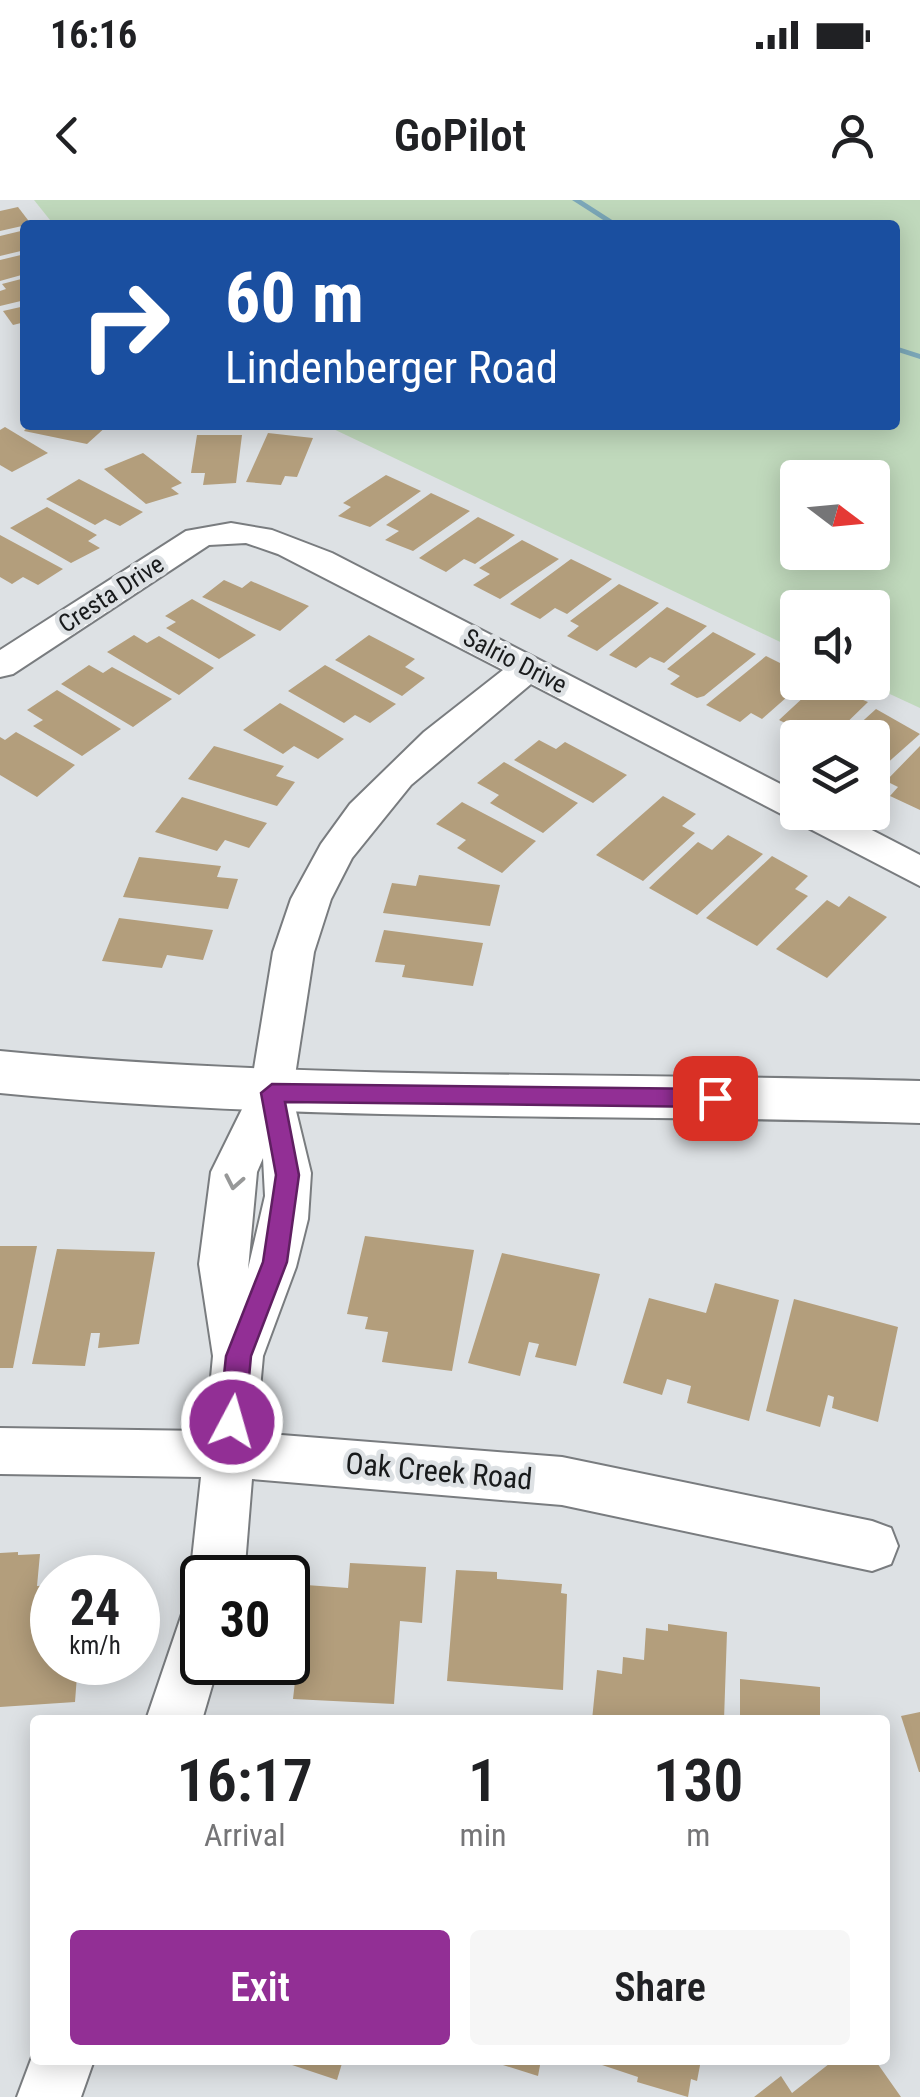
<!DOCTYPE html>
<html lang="en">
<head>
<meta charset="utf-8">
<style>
  :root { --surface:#fff; --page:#f6f6f6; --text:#202124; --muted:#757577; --accent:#922f95 }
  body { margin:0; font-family:"Roboto Condensed",sans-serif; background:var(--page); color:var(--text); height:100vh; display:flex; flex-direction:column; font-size:38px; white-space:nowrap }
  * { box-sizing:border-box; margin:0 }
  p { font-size:32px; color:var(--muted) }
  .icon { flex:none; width:55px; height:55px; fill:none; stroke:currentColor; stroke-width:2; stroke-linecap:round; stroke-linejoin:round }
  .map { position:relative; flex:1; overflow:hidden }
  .sheet { position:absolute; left:30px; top:1515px; width:860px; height:350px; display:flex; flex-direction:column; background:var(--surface); border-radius:10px; box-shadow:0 5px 25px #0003 }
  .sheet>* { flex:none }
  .guide { position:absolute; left:20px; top:20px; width:880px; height:210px; border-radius:10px; box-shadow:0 5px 25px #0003; background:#1a4fa0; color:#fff; overflow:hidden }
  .needle { width:65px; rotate:106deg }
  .tools { position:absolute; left:780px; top:260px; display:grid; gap:20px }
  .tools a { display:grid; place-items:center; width:110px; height:110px; border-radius:10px; background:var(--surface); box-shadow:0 5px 25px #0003; font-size:50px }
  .speed { position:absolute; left:30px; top:1355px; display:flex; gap:20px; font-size:50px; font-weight:700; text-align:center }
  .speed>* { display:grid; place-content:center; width:130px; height:130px; border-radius:50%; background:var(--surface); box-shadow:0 5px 25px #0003; line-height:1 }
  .speed small { font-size:25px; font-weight:400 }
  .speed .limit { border:5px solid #111; border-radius:15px; background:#fff; color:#111 }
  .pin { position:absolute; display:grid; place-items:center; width:85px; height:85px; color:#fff; margin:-42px; border-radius:20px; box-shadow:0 5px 15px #0006 }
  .me { position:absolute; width:110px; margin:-55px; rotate:6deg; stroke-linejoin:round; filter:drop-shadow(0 0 8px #0008) }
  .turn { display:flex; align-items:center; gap:35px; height:210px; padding:0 40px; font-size:45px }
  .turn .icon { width:130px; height:130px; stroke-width:2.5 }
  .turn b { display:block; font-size:70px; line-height:85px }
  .eta { display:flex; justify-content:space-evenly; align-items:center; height:170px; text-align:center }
  .eta b { font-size:60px; font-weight:600; line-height:70px }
  .primary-button { display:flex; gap:20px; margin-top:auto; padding:20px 40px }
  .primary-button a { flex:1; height:115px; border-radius:10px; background:var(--accent); color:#fff; font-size:40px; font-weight:600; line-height:115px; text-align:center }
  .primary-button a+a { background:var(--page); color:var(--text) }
  .status { display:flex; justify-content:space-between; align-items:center; height:70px; padding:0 50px; background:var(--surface); direction:ltr }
  .status svg { height:28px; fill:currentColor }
  header { display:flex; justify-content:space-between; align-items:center; height:130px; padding:0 40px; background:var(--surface); font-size:45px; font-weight:600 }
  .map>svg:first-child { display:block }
  .green { fill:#c0d9bc; fill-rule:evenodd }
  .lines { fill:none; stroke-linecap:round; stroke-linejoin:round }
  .stream { fill:#7ca8b9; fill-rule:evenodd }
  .building { fill:#b39e7c }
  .minor-casing { stroke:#797c7f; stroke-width:4 }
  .tertiary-casing { stroke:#797c7f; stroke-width:4 }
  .minor { fill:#fff; fill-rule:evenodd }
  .tertiary { fill:#fff; fill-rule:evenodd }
  .oneway { stroke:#979898 }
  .route { fill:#922f95; stroke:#5f1f61; stroke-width:2.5 }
  .labels { text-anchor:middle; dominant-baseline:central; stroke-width:9; stroke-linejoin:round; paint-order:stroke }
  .far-street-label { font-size:25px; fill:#181a1b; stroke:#dde1e4 }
  .street-label { font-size:30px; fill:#181a1b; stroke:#dde1e4 }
</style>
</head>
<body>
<div class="status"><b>16:16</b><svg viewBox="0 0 49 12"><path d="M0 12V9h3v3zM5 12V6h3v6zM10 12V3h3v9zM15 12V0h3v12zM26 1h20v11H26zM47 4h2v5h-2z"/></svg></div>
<header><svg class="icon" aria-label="back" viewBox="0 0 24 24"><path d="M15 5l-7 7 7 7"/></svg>GoPilot<svg class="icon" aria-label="person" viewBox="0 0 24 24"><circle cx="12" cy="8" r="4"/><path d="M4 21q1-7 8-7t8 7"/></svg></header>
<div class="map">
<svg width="920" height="1897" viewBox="0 0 920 1897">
  <rect width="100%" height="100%" fill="#dde1e4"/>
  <path class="green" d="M 34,0 L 920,0 L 920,508 L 866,483 L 872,482 L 872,408 L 798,408 L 797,450 L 325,225 L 895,225 L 895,25 L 54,25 ZM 798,278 L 872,278 L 872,352 L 798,352 Z"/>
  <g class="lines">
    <g class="stream">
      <path d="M 572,0 L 581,0 L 620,25 L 611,25 Z"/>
      <path d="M 895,146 L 920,154 L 920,159 L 895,151 Z"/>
    </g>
  </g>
  <g class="building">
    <path d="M 18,7 L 31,24 L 0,31 L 0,11 Z"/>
    <path d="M 25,30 L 25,50 L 0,56 L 0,36 Z"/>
    <path d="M 25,54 L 25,74 L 0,81 L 0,60 Z"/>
    <path d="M 25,78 L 25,100 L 0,106 L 0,91 L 6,89 L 2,84 Z"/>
    <path d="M 25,106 L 25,122 L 13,125 L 3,111 Z"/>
    <path d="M 29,225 L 108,225 L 87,244 L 24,231 Z"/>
    <path d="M 5,227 L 48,253 L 12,272 L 0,265 L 0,230 Z"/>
    <path d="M 268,233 L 313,238 L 297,277 L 285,276 L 281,285 L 246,282 Z"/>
    <path d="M 197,235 L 242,235 L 236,283 L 203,285 L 205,273 L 191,273 Z"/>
    <path d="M 143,253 L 182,283 L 171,288 L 179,294 L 146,304 L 104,269 Z"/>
    <path d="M 386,275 L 421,291 L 370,327 L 338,316 L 351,307 L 343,303 Z"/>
    <path d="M 79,279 L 143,312 L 120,326 L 105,319 L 95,325 L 46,299 Z"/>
    <path d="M 431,293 L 470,311 L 413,351 L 385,340 L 399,331 L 386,325 Z"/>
    <path d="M 47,307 L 97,335 L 88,341 L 100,348 L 71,363 L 10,328 Z"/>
    <path d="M 478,317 L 515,335 L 475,364 L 464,359 L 446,372 L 419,358 Z"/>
    <path d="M 0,335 L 63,369 L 38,385 L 23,377 L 12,384 L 0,377 Z"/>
    <path d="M 522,340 L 559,359 L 500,399 L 473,385 L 490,374 L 479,368 Z"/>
    <path d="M 571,359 L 612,379 L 567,414 L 555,408 L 540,419 L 510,404 Z"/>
    <path d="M 224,380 L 242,388 L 251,381 L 309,406 L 280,431 L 202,397 Z"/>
    <path d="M 619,384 L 659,403 L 597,451 L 567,436 L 579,426 L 570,421 Z"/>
    <path d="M 192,399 L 256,435 L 219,459 L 166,428 L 176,422 L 165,416 Z"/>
    <path d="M 667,407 L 707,426 L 664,463 L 650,457 L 636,468 L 609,455 Z"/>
    <path d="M 713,432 L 756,454 L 704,496 L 697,498 L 670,484 L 680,476 L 667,469 Z"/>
    <path d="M 134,435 L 147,443 L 159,436 L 214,468 L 179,495 L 107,452 Z"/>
    <path d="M 369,435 L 415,459 L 405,467 L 425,478 L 402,496 L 335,460 Z"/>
    <path d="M 766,456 L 798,472 L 798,482 L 804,482 L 762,519 L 751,513 L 740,522 L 706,505 Z"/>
    <path d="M 89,465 L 103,473 L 112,467 L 172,499 L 133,527 L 61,484 Z"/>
    <path d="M 325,465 L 396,504 L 370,523 L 355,515 L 344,523 L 288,491 Z"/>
    <path d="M 820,482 L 868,502 L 831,538 L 798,538 L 798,548 L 780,540 L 793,527 L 779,520 Z"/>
    <path d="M 57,490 L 121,529 L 82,556 L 33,526 L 43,520 L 27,510 Z"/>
    <path d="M 280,503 L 344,539 L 318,559 L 294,546 L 283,554 L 243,530 Z"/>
    <path d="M 876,509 L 920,534 L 875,574 L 872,538 L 844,538 Z"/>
    <path d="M 16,532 L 75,565 L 37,597 L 0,575 L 0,537 L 5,540 Z"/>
    <path d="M 539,540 L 556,549 L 565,542 L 627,575 L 593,603 L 514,560 Z"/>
    <path d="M 214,546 L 284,566 L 276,576 L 295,582 L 277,606 L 188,579 Z"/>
    <path d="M 920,546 L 920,610 L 890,596 L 898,587 L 886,581 Z"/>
    <path d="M 504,562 L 578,603 L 543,633 L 490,603 L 499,595 L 477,583 Z"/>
    <path d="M 663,596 L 696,614 L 682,626 L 695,633 L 643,681 L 596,655 Z"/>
    <path d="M 182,597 L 267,623 L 249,648 L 225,640 L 217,651 L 155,632 Z"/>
    <path d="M 462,602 L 536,641 L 502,673 L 457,648 L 466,640 L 436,624 Z"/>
    <path d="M 728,635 L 763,654 L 697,715 L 649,688 L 698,642 L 712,650 Z"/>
    <path d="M 772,656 L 808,676 L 795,689 L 808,696 L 757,746 L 706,718 Z"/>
    <path d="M 139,657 L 221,666 L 217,677 L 238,679 L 228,709 L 123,697 Z"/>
    <path d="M 419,675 L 500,685 L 490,726 L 383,713 L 392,683 L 416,686 Z"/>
    <path d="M 849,696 L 887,717 L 827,778 L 776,749 L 827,700 L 839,707 Z"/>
    <path d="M 119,718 L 213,730 L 203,760 L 167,755 L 162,768 L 102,761 Z"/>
    <path d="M 384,730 L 483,743 L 473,786 L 402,777 L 405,765 L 375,762 Z"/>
    <path d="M 365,1036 L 474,1050 L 452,1171 L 382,1162 L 388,1132 L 365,1129 L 368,1117 L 347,1114 Z"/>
    <path d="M 0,1046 L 37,1046 L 13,1168 L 0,1168 Z"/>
    <path d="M 57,1049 L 155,1052 L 139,1144 L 98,1148 L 100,1133 L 91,1133 L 85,1166 L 32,1164 Z"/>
    <path d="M 502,1053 L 600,1074 L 576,1166 L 535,1157 L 539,1144 L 529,1142 L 520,1176 L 468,1163 Z"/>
    <path d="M 715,1083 L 779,1100 L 749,1221 L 687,1203 L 691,1186 L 667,1179 L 662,1195 L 623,1183 L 649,1098 L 706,1113 Z"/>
    <path d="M 794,1099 L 898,1127 L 878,1222 L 832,1208 L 834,1197 L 828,1195 L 820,1227 L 766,1211 Z"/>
    <path d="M 18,1352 L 18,1355 L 40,1354 L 37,1386 L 52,1385 L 52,1462 L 78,1462 L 75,1502 L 0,1507 L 0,1353 Z"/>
    <path d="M 350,1363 L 426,1367 L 422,1423 L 400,1421 L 394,1504 L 293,1499 L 306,1385 L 348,1388 Z"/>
    <path d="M 456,1370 L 497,1372 L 497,1379 L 562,1384 L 561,1393 L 567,1394 L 563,1490 L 447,1481 Z"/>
    <path d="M 668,1424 L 727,1432 L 724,1520 L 592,1520 L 597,1470 L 622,1474 L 623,1457 L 644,1460 L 646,1428 L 668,1431 Z"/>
    <path d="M 740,1479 L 820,1487 L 820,1520 L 740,1520 Z"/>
    <path d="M 920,1512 L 920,1572 L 919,1572 L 901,1516 Z"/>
    <path d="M 277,1860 L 343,1860 L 337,1880 Z"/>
    <path d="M 487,1860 L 541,1860 L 538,1876 Z"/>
    <path d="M 587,1860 L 701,1860 L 697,1881 L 691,1879 L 688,1897 L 637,1882 L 638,1877 Z"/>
    <path d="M 834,1860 L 875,1860 L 901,1897 L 754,1897 L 781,1876 L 792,1893 Z"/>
  </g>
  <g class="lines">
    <g class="minor-casing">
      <g id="minor">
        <path d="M 231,323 L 272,330 L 332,353 L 798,593 L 798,612 L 837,612 L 920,655 L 920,686 L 531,484 L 411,585 L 352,658 L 331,699 L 314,752 L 294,882 L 296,911 L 311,973 L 308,1019 L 296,1067 L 263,1156 L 256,1233 L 562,1257 L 872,1321 L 891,1328 L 898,1346 L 891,1364 L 872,1371 L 562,1305 L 252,1279 L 244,1378 L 202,1378 L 202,1398 L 190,1378 L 201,1277 L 0,1274 L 0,1228 L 206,1231 L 213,1156 L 199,1064 L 211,972 L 250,893 L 273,752 L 291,699 L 321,644 L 350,604 L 424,532 L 503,470 L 278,354 L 246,343 L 209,345 L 13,474 L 0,477 L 0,450 L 186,331 ZM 263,958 L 265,996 L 248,1069 L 257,972 Z"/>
        <path d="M 202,1404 L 202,1462 L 219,1462 L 202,1520 L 146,1520 L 183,1411 Z"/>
        <path d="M 35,1849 L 35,1860 L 94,1860 L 81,1897 L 17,1897 Z"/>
      </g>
    </g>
    <g class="tertiary-casing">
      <path id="tertiary" d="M 0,851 C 306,881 613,872 920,881 L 920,923 C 613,913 306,923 0,893 Z"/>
    </g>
    <use href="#minor" class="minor"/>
    <use href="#tertiary" class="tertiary"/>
  </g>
  <defs><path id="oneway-chevron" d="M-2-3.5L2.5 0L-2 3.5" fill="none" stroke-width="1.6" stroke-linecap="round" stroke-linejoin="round" transform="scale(2.5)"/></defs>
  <use class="oneway" href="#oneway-chevron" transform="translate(234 982) rotate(101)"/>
  <path class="route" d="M 272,884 L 715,889 L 726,898 L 715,907 L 285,902 L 299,975 L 287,1062 L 251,1156 L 245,1222 L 241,1230 L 232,1233 L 223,1230 L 219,1222 L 226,1156 L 263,1062 L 276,975 L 261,893 Z"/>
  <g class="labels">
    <g class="far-street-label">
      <text transform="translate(111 394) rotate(-33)">Cresta Drive</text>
      <text transform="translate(515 461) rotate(27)">Salrio Drive</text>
    </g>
    <g class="street-label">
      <text transform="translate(439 1271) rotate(5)">Oak Creek Road</text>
    </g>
  </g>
</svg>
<div class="tools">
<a><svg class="needle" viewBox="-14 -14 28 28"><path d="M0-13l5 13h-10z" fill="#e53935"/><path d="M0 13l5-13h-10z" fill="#757577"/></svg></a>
<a><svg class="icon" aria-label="sound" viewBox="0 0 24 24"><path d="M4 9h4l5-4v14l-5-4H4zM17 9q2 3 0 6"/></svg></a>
<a><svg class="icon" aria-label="layers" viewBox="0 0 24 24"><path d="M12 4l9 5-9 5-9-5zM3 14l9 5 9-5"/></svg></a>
</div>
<div class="speed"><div>24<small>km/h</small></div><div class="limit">30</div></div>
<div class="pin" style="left:715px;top:898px;background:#d93025"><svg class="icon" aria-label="arrive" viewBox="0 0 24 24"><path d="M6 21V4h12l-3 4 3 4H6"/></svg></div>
<svg class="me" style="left:232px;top:1222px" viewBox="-20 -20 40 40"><circle r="17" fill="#922f95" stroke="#fff" stroke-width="3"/><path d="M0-11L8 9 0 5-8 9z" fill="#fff"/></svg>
<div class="guide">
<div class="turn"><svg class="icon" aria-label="right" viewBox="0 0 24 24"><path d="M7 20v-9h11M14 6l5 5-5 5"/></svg><div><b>60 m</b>Lindenberger Road</div></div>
</div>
<section class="sheet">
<div class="eta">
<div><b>16:17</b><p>Arrival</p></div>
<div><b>1</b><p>min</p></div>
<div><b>130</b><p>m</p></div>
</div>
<div class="primary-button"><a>Exit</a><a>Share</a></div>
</section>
</div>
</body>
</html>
